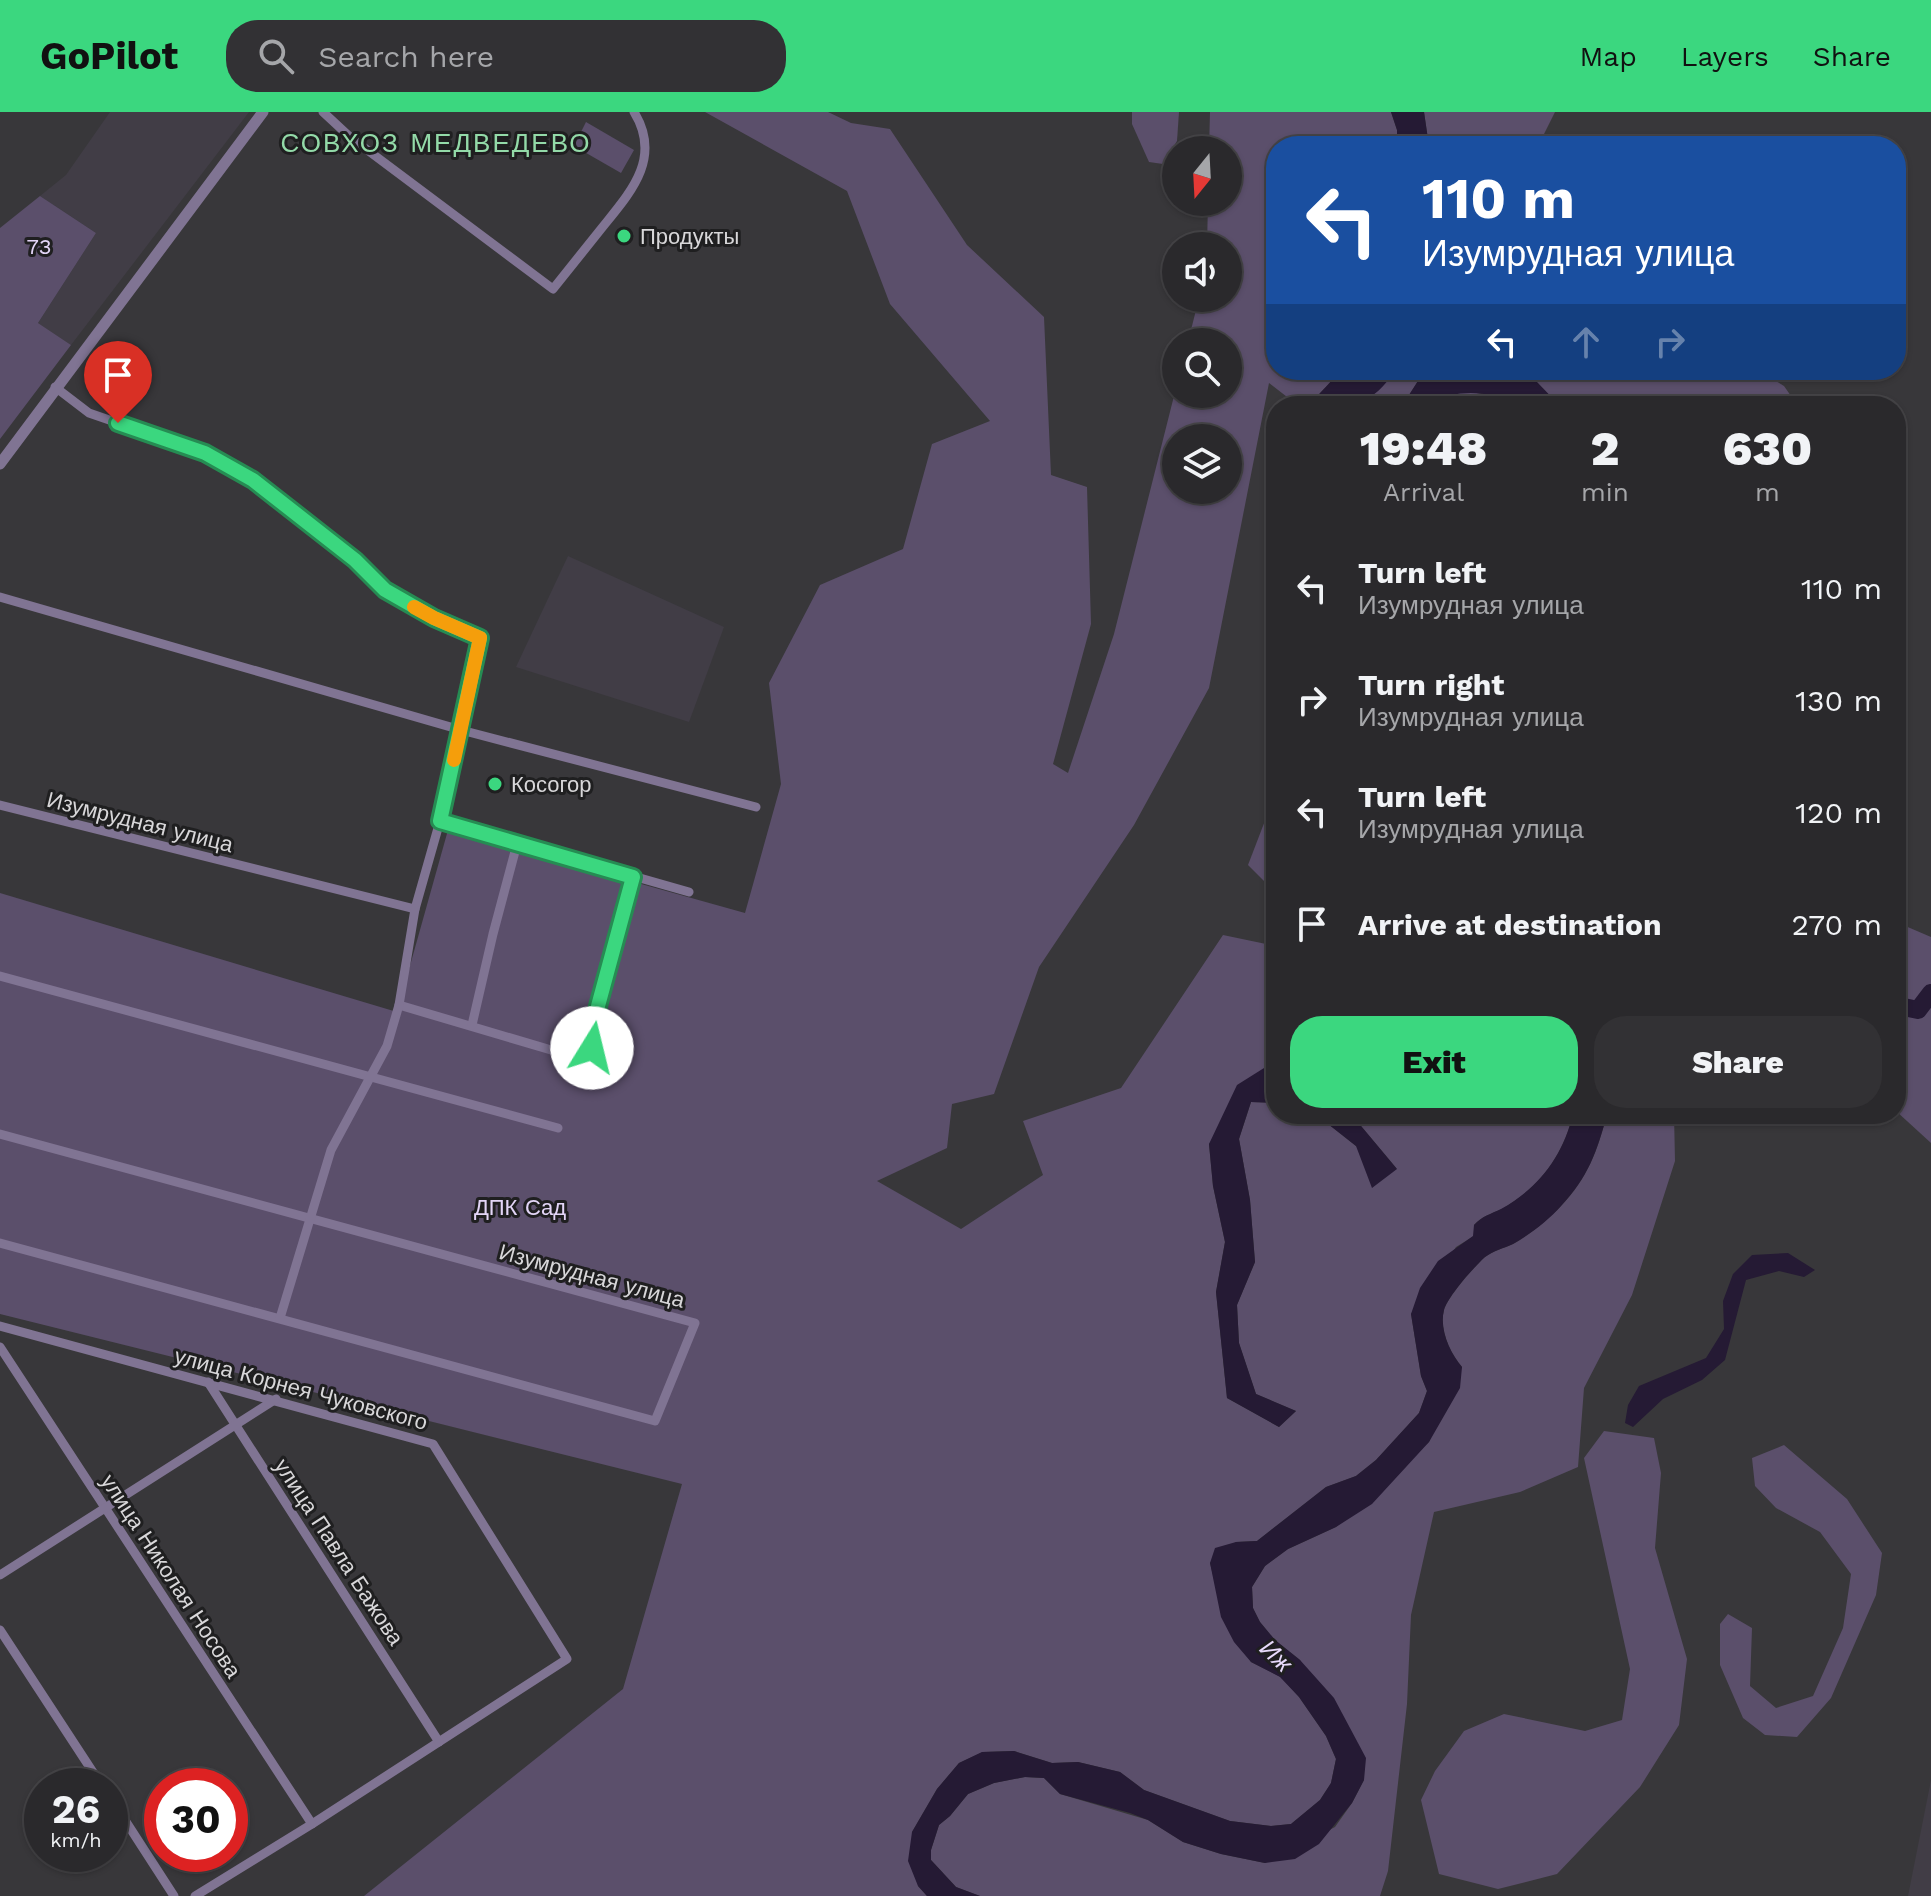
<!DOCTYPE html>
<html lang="en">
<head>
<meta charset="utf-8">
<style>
  :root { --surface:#2a292c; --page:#323134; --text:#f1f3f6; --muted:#a5a6a9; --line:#464548; --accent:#3bd77f }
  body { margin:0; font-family:"Work Sans",sans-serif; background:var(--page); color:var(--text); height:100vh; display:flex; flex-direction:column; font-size:30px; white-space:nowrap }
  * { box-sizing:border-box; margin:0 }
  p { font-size:26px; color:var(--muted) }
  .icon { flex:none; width:44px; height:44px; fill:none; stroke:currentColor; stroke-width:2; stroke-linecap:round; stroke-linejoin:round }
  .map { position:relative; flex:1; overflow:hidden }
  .panel { position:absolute; left:1266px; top:284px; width:640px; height:728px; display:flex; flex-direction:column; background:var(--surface); border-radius:32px; box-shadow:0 2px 6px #0004,0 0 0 2px var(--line) }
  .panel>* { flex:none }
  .guide { position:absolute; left:1266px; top:24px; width:640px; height:244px; border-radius:32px; box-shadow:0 2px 6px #0004,0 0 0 2px var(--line); background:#1a4fa0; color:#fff; overflow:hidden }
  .needle { width:52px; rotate:198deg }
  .buttons { position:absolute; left:1162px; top:24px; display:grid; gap:16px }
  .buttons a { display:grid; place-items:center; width:80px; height:80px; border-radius:50%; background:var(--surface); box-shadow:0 2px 6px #0004,0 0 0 2px var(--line); font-size:40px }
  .speed { position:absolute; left:24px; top:1656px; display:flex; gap:16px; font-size:40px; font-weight:700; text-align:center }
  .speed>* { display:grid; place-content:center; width:104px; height:104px; border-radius:50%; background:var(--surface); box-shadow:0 2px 6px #0004,0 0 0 2px var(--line); line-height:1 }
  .speed small { font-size:20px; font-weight:400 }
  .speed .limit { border:12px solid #d22; background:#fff; color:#111 }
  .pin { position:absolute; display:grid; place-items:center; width:68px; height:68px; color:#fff; margin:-82px -34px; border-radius:50% 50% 50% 0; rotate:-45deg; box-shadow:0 0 8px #0007 }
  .pin .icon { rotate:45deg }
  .me { position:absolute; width:88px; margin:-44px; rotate:9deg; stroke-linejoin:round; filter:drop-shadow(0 0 6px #0008) }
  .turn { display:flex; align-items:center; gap:28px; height:168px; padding:0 24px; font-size:36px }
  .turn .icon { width:104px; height:104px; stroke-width:2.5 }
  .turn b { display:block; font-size:56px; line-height:68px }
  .lanes { display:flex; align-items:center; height:76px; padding:0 24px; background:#0003; justify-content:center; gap:40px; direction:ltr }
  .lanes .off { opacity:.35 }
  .eta { display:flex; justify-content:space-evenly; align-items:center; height:136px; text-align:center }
  .eta b { font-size:48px; font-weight:800; line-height:56px }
  .button { display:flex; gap:16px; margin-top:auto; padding:16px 24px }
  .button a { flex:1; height:92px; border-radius:32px; background:var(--accent); color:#111; font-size:32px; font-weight:800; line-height:92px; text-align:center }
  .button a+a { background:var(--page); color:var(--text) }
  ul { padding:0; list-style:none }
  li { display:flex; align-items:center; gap:24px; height:112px; padding:0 24px }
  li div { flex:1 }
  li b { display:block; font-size:30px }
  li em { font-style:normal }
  header { display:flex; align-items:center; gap:48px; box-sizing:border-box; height:112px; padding:0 40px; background:var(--accent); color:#111 }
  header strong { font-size:38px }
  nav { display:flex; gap:44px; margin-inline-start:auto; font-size:28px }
  .search { width:560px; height:72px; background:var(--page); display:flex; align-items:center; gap:20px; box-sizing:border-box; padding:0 28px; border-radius:32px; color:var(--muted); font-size:30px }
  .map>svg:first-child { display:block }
  .built { fill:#413d46 }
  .green { fill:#5b4f6b; fill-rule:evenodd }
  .water { fill:#251a34 }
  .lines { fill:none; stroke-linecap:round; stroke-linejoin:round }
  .river { stroke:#251a34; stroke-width:18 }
  .minor { stroke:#807493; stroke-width:9 }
  .tertiary { stroke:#807493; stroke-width:11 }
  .route-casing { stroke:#268c53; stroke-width:20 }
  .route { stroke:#3bd77f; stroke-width:14 }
  .slow { stroke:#f59e0b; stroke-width:14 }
  .poi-dot { fill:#3bd77f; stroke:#1f1f20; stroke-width:3 }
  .labels { text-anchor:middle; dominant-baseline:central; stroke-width:6; stroke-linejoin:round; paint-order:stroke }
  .poi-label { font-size:22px; fill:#d8d7d9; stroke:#1f1f20; text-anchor:start }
  .park-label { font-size:22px; fill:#e3d5f7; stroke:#1f1f20 }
  .street-label { font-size:22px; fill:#d8d7d9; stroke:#1f1f20 }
  .water-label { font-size:24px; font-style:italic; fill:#e8dafc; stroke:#1f1f20 }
  .quarter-label { font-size:26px; letter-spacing:2px; fill:#93daa8; stroke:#1f1f20 }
</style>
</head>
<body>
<header>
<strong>GoPilot</strong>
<div class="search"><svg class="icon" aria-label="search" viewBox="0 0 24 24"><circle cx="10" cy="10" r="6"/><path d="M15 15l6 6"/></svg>Search here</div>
<nav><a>Map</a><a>Layers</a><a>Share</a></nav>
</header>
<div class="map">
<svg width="1931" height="1784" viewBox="0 0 1931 1784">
  <rect width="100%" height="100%" fill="#38373a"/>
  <g class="built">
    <path d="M 110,0 L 249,0 L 71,233 L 38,211 L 96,121 L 40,84 L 66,63 Z"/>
    <path d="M 568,444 L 724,515 L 689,610 L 516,555 Z"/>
    <path d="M 1931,1668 L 1931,1784 L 1908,1784 Z"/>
  </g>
  <g class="green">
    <path d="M 705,0 L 828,0 L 851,11 L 890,17 L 967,133 L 1044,205 L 1051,363 L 1087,375 L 1091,512 L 1053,652 L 1068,661 L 1114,522 L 1176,276 L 1176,282 L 1228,282 L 1228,230 L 1188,230 L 1199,186 L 1228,186 L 1228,134 L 1207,134 L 1208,90 L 1228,90 L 1228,38 L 1209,38 L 1210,0 L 1391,0 L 1397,18 L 1397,34 L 1276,34 L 1276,258 L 1339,258 C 1332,272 1318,280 1310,294 L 1287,294 L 1291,288 L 1269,271 L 1209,576 L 1134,713 L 1039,855 L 994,982 L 952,992 L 947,1036 L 877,1069 L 961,1117 L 1043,1063 L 1023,1009 L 1121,976 L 1223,823 L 1276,834 L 1276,952 L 1271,951 L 1209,1032 L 1213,1074 L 1225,1130 L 1216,1180 L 1227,1286 L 1279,1315 L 1296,1299 L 1256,1282 L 1239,1231 L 1237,1193 L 1255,1150 L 1250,1088 L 1239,1027 L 1251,990 L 1276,991 L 1276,1002 L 1309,1002 L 1323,1008 L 1356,1034 L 1397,1057 L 1351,1002 L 1573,1002 C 1563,1044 1539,1076 1502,1097 C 1491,1102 1482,1104 1474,1113 L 1474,1124 L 1456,1135 L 1411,1202 L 1421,1264 L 1427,1279 L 1419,1301 L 1376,1348 L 1356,1364 L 1326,1375 L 1257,1429 L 1236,1430 L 1210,1451 L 1215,1471 L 1251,1550 L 1281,1565 L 1299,1585 L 1326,1624 L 1336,1647 L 1331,1671 L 1320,1688 L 1291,1712 L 1271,1714 L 1230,1709 L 1144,1678 L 1120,1660 L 1078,1650 L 1052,1651 L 1014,1639 L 983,1640 L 959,1651 L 937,1677 L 912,1720 L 918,1774 L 927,1784 L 364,1784 L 623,1577 L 682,1372 L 0,1202 L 0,781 L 397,900 L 448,718 L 745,801 L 781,672 L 769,571 L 820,473 L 903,437 L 932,332 L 990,309 L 890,192 L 847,79 ZM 1176,326 L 1228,326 L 1228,378 L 1176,378 Z"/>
    <path d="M 1132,0 L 1179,0 L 1177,29 L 1163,52 L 1149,50 L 1132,12 Z"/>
    <path d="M 1424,0 L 1555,0 L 1538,34 L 1429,34 Z"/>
    <path d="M 586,10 L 634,38 L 621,61 L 574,34 Z"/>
    <path d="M 40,84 L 96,121 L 38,211 L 71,233 L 0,327 L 0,116 Z"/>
    <path d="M 1395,258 L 1425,258 L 1402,294 L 1349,294 L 1364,290 Z"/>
    <path d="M 1519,258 L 1758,258 L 1784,274 L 1798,294 L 1560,294 L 1533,266 Z"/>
    <path d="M 1467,279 L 1506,287 L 1512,294 L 1444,294 L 1451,283 Z"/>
    <path d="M 1276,312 L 1276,384 L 1269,323 Z"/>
    <path d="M 1276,680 L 1276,781 L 1248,753 Z"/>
    <path d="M 1896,810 L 1931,825 L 1931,1031 L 1896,999 Z"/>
    <path d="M 1607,1002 L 1674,1002 L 1675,1049 L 1632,1183 L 1584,1276 L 1578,1355 L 1520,1380 L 1434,1400 L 1411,1503 L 1407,1592 L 1388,1759 L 1380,1784 L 980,1784 L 956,1775 L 931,1748 L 931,1738 L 939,1713 L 950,1704 L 968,1682 L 994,1671 L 1025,1665 L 1044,1666 L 1060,1682 L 1148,1708 L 1183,1730 L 1221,1742 L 1265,1751 L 1335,1715 L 1352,1691 L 1364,1668 L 1300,1548 L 1275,1528 L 1260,1510 L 1253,1496 L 1252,1475 L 1265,1454 L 1288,1437 L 1336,1415 L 1429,1330 L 1462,1255 C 1450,1241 1439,1217 1444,1198 C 1448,1184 1474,1155 1485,1145 C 1493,1139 1504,1136 1513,1132 C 1529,1123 1549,1107 1561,1094 C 1587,1067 1598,1038 1607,1002 Z"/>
    <path d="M 1604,1319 L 1654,1326 L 1661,1361 L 1655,1436 L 1687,1547 L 1679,1613 L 1640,1675 L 1557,1762 L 1498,1777 L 1439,1762 L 1421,1688 L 1435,1659 L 1464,1619 L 1504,1602 L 1585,1619 L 1622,1608 L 1630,1557 L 1584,1346 Z"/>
    <path d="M 1784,1333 L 1847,1387 L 1882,1441 L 1876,1483 L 1831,1586 L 1797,1625 L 1765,1623 L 1743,1606 L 1720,1553 L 1720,1512 L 1728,1502 L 1752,1516 L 1750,1574 L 1776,1596 L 1813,1584 L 1843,1516 L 1851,1462 L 1820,1420 L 1776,1396 L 1755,1374 L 1752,1346 Z"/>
  </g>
  <g class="water">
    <path d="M 1391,0 L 1424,0 L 1429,34 L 1397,34 L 1397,18 Z"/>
    <path d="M 1339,258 L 1395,258 C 1373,295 1348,294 1310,294 C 1318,280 1332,272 1339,258 Z"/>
    <path d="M 1425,258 L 1519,258 L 1533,266 L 1560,294 L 1512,294 C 1498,280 1469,279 1451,283 L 1444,294 L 1402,294 Z"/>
    <path d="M 1272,951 L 1276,952 L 1276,991 L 1251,990 L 1239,1027 L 1250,1088 L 1255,1150 L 1237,1193 L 1239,1231 L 1256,1282 L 1296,1299 L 1279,1315 L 1227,1286 L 1216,1180 L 1225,1130 L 1213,1074 L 1209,1032 L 1237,973 Z"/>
    <path d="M 1309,1002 L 1351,1002 L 1397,1057 L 1372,1076 L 1356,1034 L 1323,1008 Z"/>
    <path d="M 1573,1002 L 1607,1002 C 1597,1040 1588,1065 1561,1094 C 1549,1108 1529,1123 1513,1132 C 1504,1136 1493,1139 1485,1145 C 1474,1155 1448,1184 1444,1198 C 1439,1217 1450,1241 1462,1255 L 1460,1276 L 1429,1330 L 1372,1392 L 1336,1415 L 1288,1437 L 1265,1454 L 1252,1475 L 1253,1496 L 1260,1510 L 1275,1528 L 1300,1548 L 1334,1586 L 1366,1646 L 1364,1668 L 1352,1691 L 1319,1732 L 1295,1747 L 1265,1751 L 1221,1742 L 1183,1730 L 1148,1708 L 1130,1701 L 1060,1682 L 1044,1666 L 1025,1665 L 994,1671 L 968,1682 L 950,1704 L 939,1713 L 931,1738 L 931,1748 L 956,1775 L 980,1784 L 927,1784 L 918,1774 L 908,1749 L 912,1720 L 937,1677 L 959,1651 L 982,1640 L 1014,1639 L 1052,1651 L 1078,1650 L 1120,1660 L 1144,1678 L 1230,1709 L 1271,1714 L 1291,1712 L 1320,1688 L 1331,1671 L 1336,1647 L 1326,1624 L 1299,1585 L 1280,1565 L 1251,1550 L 1234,1530 L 1221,1505 L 1210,1451 L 1215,1436 L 1236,1430 L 1257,1429 L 1326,1375 L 1356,1364 L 1376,1348 L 1419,1301 L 1427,1279 L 1421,1264 L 1411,1202 L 1420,1176 L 1438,1149 L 1473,1124 L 1474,1113 C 1482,1104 1491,1102 1501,1097 C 1539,1076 1563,1044 1573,1002 Z"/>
    <path d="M 1788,1141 L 1815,1158 L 1804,1165 L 1779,1159 L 1746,1168 L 1725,1248 L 1702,1268 L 1663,1287 L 1633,1315 L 1625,1311 L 1628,1293 L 1639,1274 L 1706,1246 L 1724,1217 L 1723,1189 L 1733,1162 L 1752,1143 Z"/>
  </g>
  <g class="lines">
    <path class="river" d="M 1896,878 L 1899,894 L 1918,898 L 1931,881"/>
    <g class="minor">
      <path d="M 323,0 L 350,25 L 553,177 C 569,157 585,137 601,117 C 629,82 663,47 634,0"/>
      <path d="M 0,485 L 461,618 L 756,695"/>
      <path d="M 0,693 L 415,797 L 440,709 L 480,526 L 434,506 L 385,478 L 355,448 L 253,368 L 205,341 L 89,301 L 55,275"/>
      <path d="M 440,709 L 689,780"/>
      <path d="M 0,864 L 558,1016"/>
      <path d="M 399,893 L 585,948 L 592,936 L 598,894 L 633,765"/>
      <path d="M 472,913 L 493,822 L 517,732"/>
      <path d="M 0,1022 L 695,1211 L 655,1309 L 0,1131"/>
      <path d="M 280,1206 L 331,1038 L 387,934 L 399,893 L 415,797"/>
      <path d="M 0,1214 L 433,1332 L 567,1547 L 312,1712 L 195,1784"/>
      <path d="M 0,1235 L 312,1712"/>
      <path d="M 208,1270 L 439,1630"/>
      <path d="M 0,1463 L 276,1287"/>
      <path d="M 0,1518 L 102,1674"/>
      <path d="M 110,1685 L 174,1784"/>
    </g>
    <path class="tertiary" d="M 0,352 L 263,0"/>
  </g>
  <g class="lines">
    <g class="route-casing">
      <path id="route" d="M 118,311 L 205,341 L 253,368 L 355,448 L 385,478 L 434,506 L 480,526 L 440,709 L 633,765 L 598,894 L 592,936"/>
    </g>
    <use href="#route" class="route"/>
    <path class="slow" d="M 414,495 L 434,506 L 480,526 L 454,648"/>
  </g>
  <g class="poi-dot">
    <circle cx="624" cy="124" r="8"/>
    <circle cx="495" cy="672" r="8"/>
  </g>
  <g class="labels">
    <g class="poi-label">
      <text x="640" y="124">Продукты</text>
      <text x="511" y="672">Косогор</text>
    </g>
    <g class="park-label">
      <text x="39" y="134">73</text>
      <text x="520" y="1095">ДПК Сад</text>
    </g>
    <g class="street-label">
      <text transform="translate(140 710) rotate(14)">Изумрудная улица</text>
      <text transform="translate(592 1164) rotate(15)">Изумрудная улица</text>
      <text transform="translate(301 1277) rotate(15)">улица Корнея Чуковского</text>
      <text transform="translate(339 1440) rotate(57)">улица Павла Бажова</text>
      <text transform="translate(171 1464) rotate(57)">улица Николая Носова</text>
    </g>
    <g class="water-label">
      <text transform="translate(1276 1544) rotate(44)">Иж</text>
    </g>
    <g class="quarter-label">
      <text x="436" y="31">СОВХОЗ МЕДВЕДЕВО</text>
    </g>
  </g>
</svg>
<div class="buttons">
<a><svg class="needle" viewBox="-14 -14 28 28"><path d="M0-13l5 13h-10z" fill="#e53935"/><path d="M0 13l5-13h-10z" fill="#a5a6a9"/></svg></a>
<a><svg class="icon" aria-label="sound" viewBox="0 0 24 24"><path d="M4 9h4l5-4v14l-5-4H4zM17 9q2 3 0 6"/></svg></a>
<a><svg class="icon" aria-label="search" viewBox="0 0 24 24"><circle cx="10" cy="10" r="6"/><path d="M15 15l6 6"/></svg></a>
<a><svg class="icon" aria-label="layers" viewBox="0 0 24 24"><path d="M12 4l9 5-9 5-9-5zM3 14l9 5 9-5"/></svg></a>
</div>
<div class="speed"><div>26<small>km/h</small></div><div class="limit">30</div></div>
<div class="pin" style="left:118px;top:311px;background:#d93025"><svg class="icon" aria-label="arrive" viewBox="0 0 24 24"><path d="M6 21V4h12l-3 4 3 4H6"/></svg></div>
<svg class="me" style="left:592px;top:936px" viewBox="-20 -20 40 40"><circle r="19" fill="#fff"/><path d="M0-13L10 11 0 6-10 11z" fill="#3bd77f"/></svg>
<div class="guide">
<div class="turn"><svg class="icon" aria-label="left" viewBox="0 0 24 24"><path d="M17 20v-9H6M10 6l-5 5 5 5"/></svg><div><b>110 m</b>Изумрудная улица</div></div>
<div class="lanes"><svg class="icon" aria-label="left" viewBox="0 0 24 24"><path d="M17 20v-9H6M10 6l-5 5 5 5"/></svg><svg class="icon off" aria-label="ahead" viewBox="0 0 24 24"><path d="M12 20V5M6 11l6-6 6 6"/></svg><svg class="icon off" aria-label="right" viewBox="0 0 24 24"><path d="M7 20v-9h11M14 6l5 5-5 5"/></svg></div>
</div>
<section class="panel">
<div class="eta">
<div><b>19:48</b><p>Arrival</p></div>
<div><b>2</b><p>min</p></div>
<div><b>630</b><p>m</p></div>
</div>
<ul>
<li><svg class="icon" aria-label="left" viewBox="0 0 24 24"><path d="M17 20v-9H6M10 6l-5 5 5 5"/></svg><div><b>Turn left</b><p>Изумрудная улица</p></div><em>110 m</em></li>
<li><svg class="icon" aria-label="right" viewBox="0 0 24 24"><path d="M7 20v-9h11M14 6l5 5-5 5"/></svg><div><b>Turn right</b><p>Изумрудная улица</p></div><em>130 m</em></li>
<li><svg class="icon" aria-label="left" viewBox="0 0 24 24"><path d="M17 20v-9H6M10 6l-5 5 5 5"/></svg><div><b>Turn left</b><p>Изумрудная улица</p></div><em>120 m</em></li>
<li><svg class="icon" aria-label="arrive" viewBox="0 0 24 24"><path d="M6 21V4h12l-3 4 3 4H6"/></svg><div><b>Arrive at destination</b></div><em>270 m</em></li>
</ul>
<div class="button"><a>Exit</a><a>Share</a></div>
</section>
</div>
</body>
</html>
